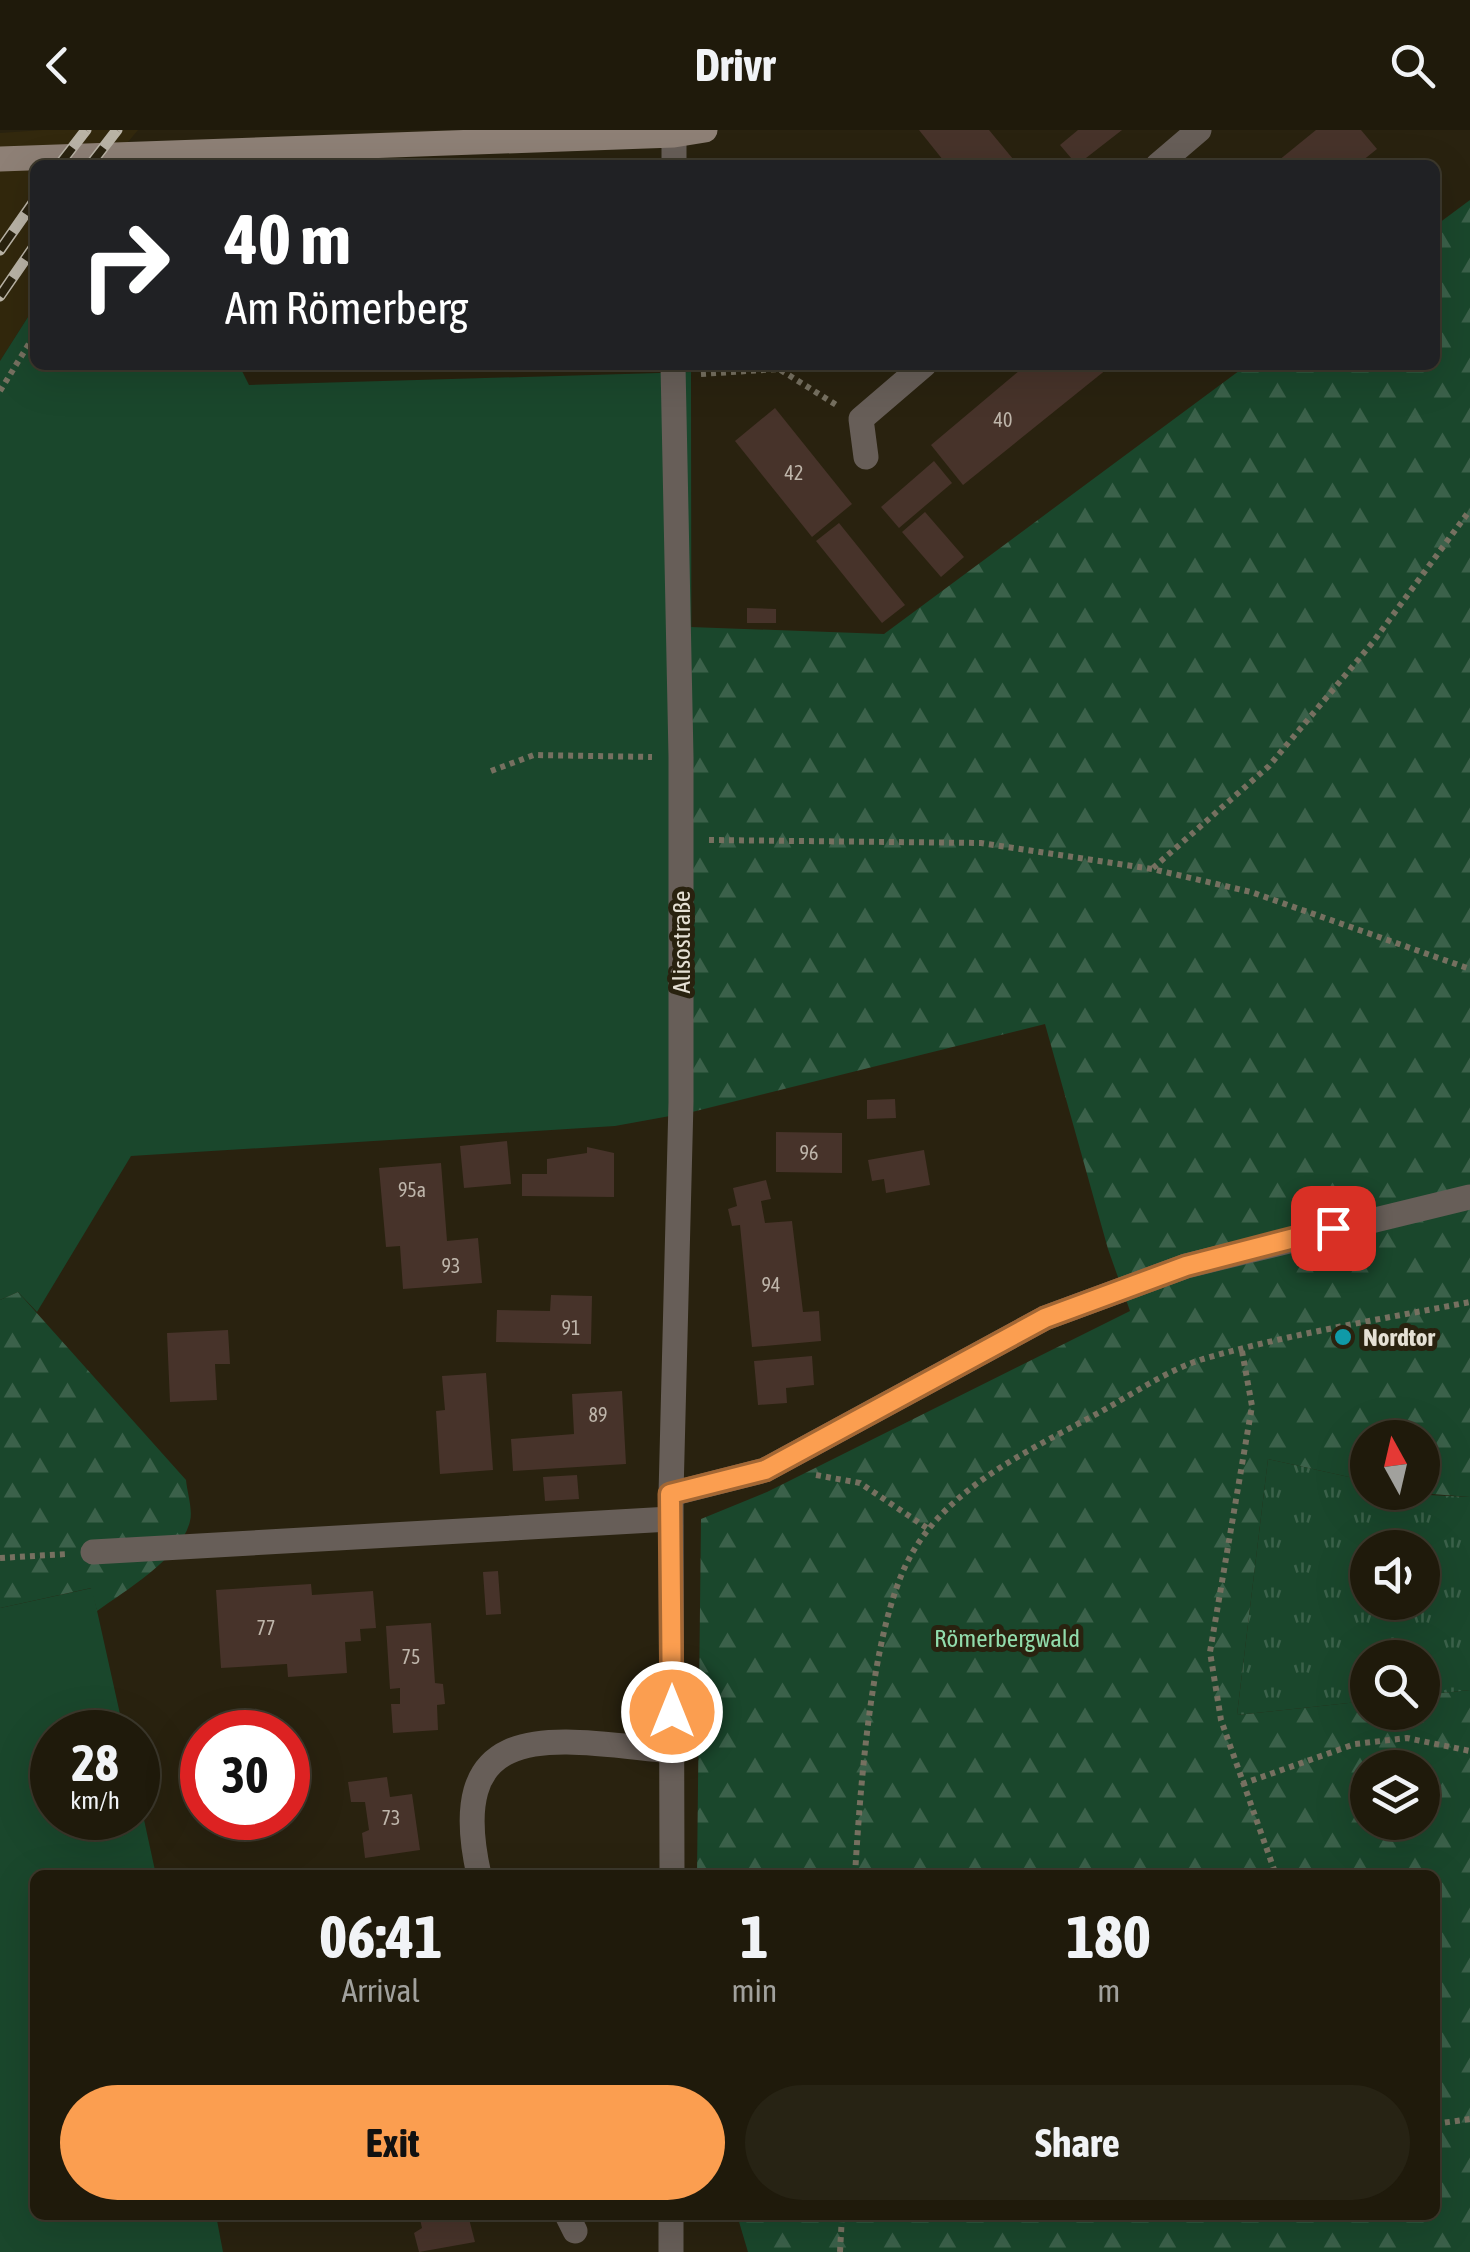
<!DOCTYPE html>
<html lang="en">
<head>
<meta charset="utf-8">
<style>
  :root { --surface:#1f1a0b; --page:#272314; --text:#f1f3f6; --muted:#a1a19d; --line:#3c382c; --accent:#fb9e50 }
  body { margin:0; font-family:"Asap Condensed",sans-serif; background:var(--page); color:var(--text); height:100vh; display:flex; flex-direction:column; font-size:38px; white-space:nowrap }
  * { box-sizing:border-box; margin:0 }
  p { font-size:32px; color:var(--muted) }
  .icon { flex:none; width:55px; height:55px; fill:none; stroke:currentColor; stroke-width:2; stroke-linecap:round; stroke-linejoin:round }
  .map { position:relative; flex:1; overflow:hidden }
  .sheet { position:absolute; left:30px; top:1740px; width:1410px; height:350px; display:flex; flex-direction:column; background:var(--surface); border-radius:15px; box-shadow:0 10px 40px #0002,0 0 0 2px var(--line) }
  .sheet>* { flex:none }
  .hud { position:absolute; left:30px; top:30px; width:1410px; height:210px; border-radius:15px; box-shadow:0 10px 40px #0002,0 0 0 2px var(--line); background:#202124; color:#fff; overflow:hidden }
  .needle { width:65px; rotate:352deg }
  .controls { position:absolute; left:1350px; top:1290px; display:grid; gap:20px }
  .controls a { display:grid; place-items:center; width:90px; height:90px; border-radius:50%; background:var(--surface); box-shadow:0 10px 40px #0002,0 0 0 2px var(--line); font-size:50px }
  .speed { position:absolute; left:30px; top:1580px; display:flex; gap:20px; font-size:50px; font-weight:700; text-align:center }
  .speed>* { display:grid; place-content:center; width:130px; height:130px; border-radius:50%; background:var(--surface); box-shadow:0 10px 40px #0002,0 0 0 2px var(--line); line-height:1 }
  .speed small { font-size:25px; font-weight:400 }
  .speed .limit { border:15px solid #d22; background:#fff; color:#111 }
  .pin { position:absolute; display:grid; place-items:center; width:85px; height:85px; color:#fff; margin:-42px; border-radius:20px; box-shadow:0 5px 15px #0006 }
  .me { position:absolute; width:110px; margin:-55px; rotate:0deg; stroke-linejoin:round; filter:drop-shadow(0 0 8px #0008) }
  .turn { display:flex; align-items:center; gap:35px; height:210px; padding:0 30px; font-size:45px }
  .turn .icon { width:130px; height:130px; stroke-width:2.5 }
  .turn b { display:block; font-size:70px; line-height:85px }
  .eta { display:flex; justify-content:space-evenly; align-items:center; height:170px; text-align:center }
  .eta b { font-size:60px; font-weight:700; line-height:70px }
  .button { display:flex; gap:20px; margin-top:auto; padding:20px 30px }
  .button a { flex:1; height:115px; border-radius:60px; background:var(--accent); color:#111; font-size:40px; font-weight:700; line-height:115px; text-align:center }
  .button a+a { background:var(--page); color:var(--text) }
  header { display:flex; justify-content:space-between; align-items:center; height:130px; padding:0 30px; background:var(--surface); font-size:45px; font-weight:700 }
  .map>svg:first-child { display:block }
  .built { fill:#32280d }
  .grass { fill:#1a472c }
  .forest { fill:url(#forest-firs); fill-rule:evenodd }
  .park { fill:url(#park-tufts); fill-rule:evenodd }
  .building { fill:#47332a }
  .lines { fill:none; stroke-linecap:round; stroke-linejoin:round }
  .path { stroke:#767060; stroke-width:6; stroke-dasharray:5 5; stroke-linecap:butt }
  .street { stroke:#675e58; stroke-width:25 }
  .secondary { stroke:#8e8076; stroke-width:25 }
  .rail-casing { stroke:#b9b3a6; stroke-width:11 }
  .rail { stroke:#29220f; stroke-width:8; stroke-dasharray:22; stroke-linecap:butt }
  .route-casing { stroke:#a36734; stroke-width:25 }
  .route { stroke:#fb9e50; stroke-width:18 }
  .culture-dot { fill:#0f9aa8; stroke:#29220f; stroke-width:4 }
  .labels { text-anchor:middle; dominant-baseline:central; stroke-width:10; stroke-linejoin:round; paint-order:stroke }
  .number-label { font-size:20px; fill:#beb5aa }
  .street-label { font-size:25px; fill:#e5e0d4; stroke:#29220f }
  .poi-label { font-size:25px; font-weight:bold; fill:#e5e0d4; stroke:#29220f; text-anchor:start }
  .park-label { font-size:25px; fill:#91dcac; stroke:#29220f }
</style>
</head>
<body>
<header><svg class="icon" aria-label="back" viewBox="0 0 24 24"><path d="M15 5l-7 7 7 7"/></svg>Drivr<svg class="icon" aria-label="search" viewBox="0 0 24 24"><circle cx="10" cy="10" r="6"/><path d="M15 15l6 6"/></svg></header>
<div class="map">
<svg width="1470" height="2122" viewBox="0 0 1470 2122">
  <defs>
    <pattern id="forest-firs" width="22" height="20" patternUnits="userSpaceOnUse" patternTransform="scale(2.5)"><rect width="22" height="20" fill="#1a472c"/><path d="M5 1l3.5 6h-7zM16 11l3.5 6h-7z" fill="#3b614a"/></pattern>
    <pattern id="park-tufts" width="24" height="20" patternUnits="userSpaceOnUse" patternTransform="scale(2.5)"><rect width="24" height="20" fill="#1a472c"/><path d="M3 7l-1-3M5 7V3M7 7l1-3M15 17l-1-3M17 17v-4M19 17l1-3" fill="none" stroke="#3b614a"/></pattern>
  </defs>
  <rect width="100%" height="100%" fill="#29220f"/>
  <path class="built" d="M 42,0 L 138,0 L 128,12 L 125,35 L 35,35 L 35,176 L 0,231 L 0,3 Z"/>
  <g class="grass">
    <path d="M 35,176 L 35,235 L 239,235 L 249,255 L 691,242 L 692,982 L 615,996 L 131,1026 L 37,1182 L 18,1162 L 0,1170 L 0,231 Z"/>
    <path d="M 92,1458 L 124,1602 L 52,1602 L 52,1688 L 138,1688 L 138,1662 L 156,1745 L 35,1745 L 35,2085 L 216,2085 L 223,2122 L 0,2122 L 0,1478 Z"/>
  </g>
  <g class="forest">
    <path d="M 1470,70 L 1470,1367 L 1419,1363 L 1422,1362 L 1422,1308 L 1368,1308 L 1367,1351 L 1268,1329 L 1237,1585 L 1367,1571 L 1368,1582 L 1422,1582 L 1423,1565 L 1470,1560 L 1470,2122 L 748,2122 L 737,2085 L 1435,2085 L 1435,1745 L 697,1745 L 701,1389 L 767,1362 L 1130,1181 L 1108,1119 L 1045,894 L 692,982 L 690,497 L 884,504 L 1247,235 L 1435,235 L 1435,96 ZM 1368,1638 L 1422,1638 L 1422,1692 L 1368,1692 Z"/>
    <path d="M 18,1162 L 186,1350 C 187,1362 193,1380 190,1391 C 182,1427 125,1461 97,1481 L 91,1458 L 0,1478 L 0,1170 Z"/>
  </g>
  <path class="park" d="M 1268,1329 L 1367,1351 L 1368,1362 L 1470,1367 L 1470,1560 L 1423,1565 L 1422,1528 L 1368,1528 L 1367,1571 L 1237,1585 ZM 1368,1418 L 1422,1418 L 1422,1472 L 1368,1472 Z"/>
  <g class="building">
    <path d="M 919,0 L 989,0 L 1018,35 L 947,35 Z"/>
    <path d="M 1078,0 L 1122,0 L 1077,35 L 1060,15 Z"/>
    <path d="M 1316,0 L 1361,0 L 1377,19 L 1357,35 L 1273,35 Z"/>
    <path d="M 1026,235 L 1112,235 L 963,355 L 931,315 Z"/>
    <path d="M 775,278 L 852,374 L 812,407 L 735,311 Z"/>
    <path d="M 934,331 L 952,353 L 899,398 L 881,377 Z"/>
    <path d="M 925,382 L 964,427 L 941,447 L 902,402 Z"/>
    <path d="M 839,393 L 905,475 L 882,493 L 816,411 Z"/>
    <path d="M 747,478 L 776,479 L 776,493 L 747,493 Z"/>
    <path d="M 895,969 L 896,988 L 867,989 L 867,970 Z"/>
    <path d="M 776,1002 L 842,1003 L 842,1043 L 776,1042 Z"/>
    <path d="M 507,1011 L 511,1054 L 464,1058 L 460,1016 Z"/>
    <path d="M 587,1017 L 614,1023 L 614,1067 L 522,1066 L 522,1044 L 547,1044 L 547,1029 L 587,1023 Z"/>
    <path d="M 924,1020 L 930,1055 L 886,1063 L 884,1049 L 872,1051 L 868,1030 Z"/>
    <path d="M 441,1033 L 447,1111 L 478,1108 L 482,1153 L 403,1159 L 400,1116 L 386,1117 L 379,1038 Z"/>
    <path d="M 766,1050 L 771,1069 L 761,1071 L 765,1093 L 792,1091 L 803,1182 L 819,1181 L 821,1211 L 752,1217 L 740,1095 L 732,1096 L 728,1079 L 737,1076 L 733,1058 Z"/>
    <path d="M 551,1165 L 592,1166 L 591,1214 L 496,1212 L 497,1180 L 550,1181 Z"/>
    <path d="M 228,1200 L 230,1234 L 215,1234 L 217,1270 L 170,1272 L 167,1203 Z"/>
    <path d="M 812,1226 L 814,1255 L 786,1258 L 787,1273 L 758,1275 L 754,1231 Z"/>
    <path d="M 486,1243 L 493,1340 L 440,1344 L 436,1281 L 445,1280 L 442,1246 Z"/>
    <path d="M 622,1261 L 626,1334 L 513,1341 L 511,1309 L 574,1304 L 572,1264 Z"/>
    <path d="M 577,1345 L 579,1369 L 545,1371 L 543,1347 Z"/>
    <path d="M 498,1441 L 501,1484 L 486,1485 L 483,1442 Z"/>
    <path d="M 311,1454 L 312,1465 L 373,1461 L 376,1498 L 360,1499 L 361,1511 L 345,1512 L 347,1543 L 288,1547 L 287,1534 L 221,1538 L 216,1460 Z"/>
    <path d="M 431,1493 L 435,1553 L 443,1554 L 445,1574 L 437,1575 L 438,1600 L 393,1603 L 391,1574 L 400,1574 L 400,1558 L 390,1559 L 386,1496 Z"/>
    <path d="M 387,1647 L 390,1667 L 412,1664 L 420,1720 L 365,1728 L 362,1703 L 369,1700 L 365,1672 L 351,1672 L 348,1652 Z"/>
    <path d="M 419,2085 L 468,2085 L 475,2112 L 419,2122 L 414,2103 L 422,2098 Z"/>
  </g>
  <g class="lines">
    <g class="path">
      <path d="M 701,244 L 779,239 L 838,276"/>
      <path d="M 0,261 L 35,204"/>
      <path d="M 491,641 L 534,625 L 652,627"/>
      <path d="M 709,710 L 981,713 L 1152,739 L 1251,762 L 1470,839"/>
      <path d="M 1153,738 L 1269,636 L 1373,512 L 1470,380"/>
      <path d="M 1242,1221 L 1252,1276 L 1210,1522 L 1221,1590 L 1276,1745"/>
      <path d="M 816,1345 L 860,1353 L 927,1398"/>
      <path d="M 0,1428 L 67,1424"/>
      <path d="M 1242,1654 L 1355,1614 L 1407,1608 L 1470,1621"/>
      <path d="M 855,1745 C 860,1661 870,1522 901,1446 C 935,1361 1027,1322 1102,1281 C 1134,1263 1168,1240 1203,1229 C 1289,1204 1382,1189 1470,1172"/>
      <path d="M 1435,1994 L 1470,1989"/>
      <path d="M 840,2122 L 842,2085"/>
    </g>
    <g class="street">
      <path d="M 674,35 L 674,5"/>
      <path d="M 1158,35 L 1199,0"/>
      <path d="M 866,327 L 861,289 L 924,235"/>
      <path d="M 671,1364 L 765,1340 L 1045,1188 L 1186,1136 L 1470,1067"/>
      <path d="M 93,1422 L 670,1389"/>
      <path d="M 479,1745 C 442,1580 561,1611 672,1621"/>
      <path d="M 672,1745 L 671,1364 L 681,972 L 681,627 L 673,235"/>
      <path d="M 567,2085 L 575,2101"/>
      <path d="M 671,2122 L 671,2085"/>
    </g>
    <path class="secondary" d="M 0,29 L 674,5 L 705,0"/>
    <g class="rail-casing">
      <g id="rail">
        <path d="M 59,35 L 86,0"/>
        <path d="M 90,35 L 117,0"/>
        <path d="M 0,120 L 35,70"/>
        <path d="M 0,166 L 35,115"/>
      </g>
    </g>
    <use href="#rail" class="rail"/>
  </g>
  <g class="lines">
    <g class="route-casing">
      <path id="route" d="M 672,1582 L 670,1364 L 765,1340 L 1045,1188 L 1186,1136 L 1333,1098"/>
    </g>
    <use href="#route" class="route"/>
  </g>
  <circle class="culture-dot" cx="1343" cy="1207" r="10"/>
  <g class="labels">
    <g class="number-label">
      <text x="1003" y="289">40</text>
      <text x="794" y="342">42</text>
      <text x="809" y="1022">96</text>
      <text x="412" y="1059">95a</text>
      <text x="451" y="1135">93</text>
      <text x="771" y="1154">94</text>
      <text x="571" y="1197">91</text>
      <text x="598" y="1284">89</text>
      <text x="266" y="1497">77</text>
      <text x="411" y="1526">75</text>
      <text x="391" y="1687">73</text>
    </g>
    <g class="street-label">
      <text transform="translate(681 812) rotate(-90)">Alisostraße</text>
    </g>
    <g class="poi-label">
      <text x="1363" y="1207">Nordtor</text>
    </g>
    <g class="park-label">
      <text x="1007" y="1508">Römerbergwald</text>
    </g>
  </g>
</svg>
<div class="controls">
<a><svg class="needle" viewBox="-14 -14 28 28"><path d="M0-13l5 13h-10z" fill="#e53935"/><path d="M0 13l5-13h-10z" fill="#a1a19d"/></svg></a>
<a><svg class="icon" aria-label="sound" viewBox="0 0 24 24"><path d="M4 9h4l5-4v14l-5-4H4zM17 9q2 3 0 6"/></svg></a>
<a><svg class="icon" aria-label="search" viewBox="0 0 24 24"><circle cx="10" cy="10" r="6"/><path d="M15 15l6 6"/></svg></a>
<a><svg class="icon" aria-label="layers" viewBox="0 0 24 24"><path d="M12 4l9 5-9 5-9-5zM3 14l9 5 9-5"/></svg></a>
</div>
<div class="speed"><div>28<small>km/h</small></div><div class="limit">30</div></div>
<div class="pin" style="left:1333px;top:1098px;background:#d93025"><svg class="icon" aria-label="arrive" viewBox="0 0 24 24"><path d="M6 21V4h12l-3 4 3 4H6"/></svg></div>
<svg class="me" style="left:672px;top:1582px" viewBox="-20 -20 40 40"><circle r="17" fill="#fb9e50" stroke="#fff" stroke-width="3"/><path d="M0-11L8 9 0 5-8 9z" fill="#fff"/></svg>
<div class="hud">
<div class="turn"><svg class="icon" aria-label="right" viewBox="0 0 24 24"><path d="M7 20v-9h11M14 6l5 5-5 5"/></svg><div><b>40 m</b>Am Römerberg</div></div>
</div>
<section class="sheet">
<div class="eta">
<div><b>06:41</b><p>Arrival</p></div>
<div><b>1</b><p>min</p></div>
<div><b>180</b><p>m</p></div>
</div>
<div class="button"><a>Exit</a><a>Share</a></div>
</section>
</div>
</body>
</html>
